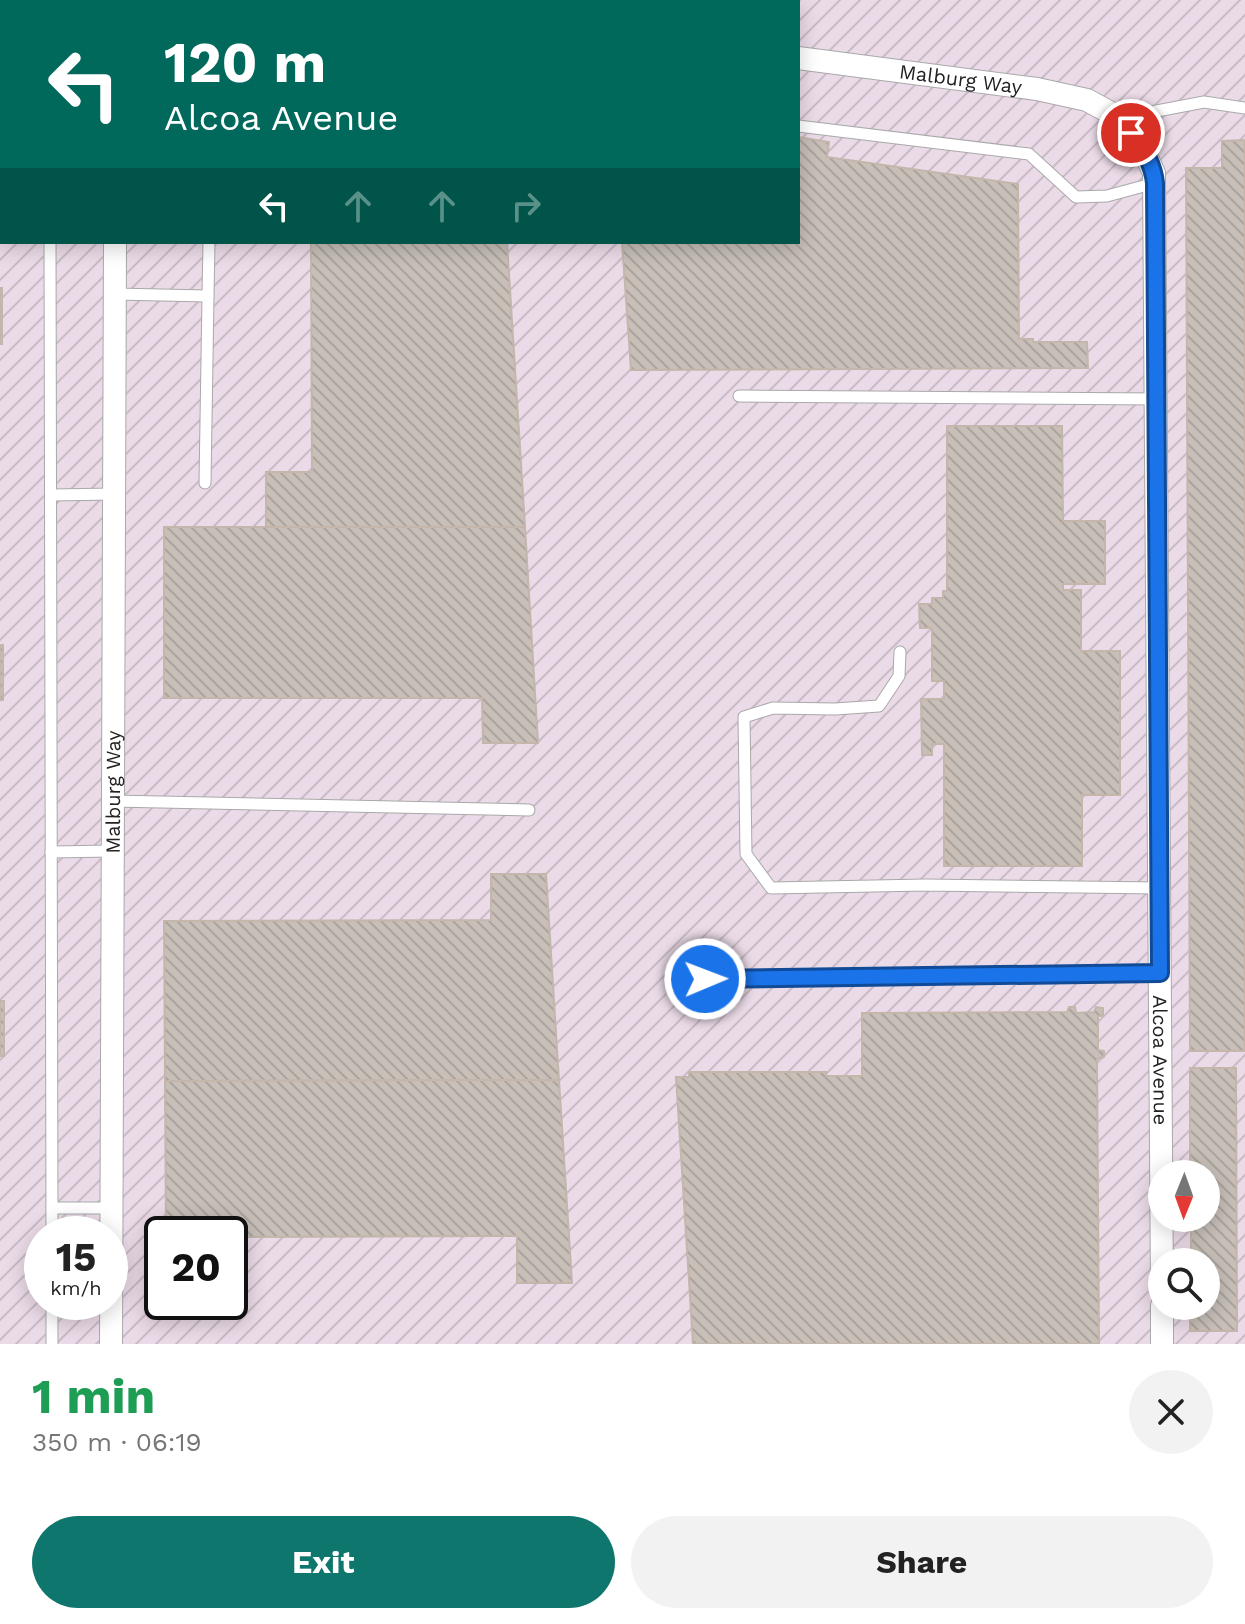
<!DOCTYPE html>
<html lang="en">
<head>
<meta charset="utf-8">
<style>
  :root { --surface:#fff; --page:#f2f2f2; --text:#222; --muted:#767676; --accent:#0f766e }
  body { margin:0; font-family:"Work Sans",sans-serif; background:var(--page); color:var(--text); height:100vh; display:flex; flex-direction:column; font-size:30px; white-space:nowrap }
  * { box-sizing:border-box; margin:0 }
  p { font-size:26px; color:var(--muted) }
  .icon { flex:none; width:44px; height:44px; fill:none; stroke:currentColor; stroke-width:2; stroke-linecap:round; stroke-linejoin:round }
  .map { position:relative; height:1344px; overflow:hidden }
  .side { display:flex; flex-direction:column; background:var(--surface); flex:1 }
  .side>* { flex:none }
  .banner { position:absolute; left:0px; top:0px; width:800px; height:244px; box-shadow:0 4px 20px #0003; background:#00695c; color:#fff; overflow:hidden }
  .needle { width:52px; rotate:181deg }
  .controls { position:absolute; left:1148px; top:1160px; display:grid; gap:16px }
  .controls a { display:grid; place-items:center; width:72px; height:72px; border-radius:50%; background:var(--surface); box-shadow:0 4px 20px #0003; font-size:40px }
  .speed { position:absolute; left:24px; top:1216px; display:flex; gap:16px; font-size:40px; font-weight:700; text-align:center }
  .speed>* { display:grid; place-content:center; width:104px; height:104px; border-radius:50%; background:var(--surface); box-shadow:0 4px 20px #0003; line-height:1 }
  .speed small { font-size:20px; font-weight:400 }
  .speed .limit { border:4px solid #111; border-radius:12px; background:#fff; color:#111 }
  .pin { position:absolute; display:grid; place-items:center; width:68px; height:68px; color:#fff; margin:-34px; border:4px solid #fff; border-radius:50%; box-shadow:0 2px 8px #0007 }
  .me { position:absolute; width:88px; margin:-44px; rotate:89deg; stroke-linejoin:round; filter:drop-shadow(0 0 6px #0008) }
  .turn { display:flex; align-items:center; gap:28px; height:168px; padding:0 32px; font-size:36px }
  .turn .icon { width:104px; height:104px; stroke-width:2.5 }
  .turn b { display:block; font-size:56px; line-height:68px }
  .lanes { display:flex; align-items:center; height:76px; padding:0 32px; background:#0003; justify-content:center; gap:40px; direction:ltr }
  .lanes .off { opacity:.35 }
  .round { display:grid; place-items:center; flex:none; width:84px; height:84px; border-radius:42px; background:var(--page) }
  .summary { display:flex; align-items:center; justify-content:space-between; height:136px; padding:0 32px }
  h1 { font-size:48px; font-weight:700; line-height:60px; color:#1e9e55 }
  .action { display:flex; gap:16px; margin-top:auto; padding:16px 32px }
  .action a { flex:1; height:92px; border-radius:48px; background:var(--accent); color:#fff; font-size:32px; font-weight:700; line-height:92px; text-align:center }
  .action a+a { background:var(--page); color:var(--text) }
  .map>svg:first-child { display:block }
  .industrial { fill:url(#industrial-furrows); fill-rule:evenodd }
  .building { fill:url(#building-back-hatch); stroke:#c4b6ab; stroke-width:2 }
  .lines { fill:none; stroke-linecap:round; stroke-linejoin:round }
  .lane-casing { stroke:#a9a9a9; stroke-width:13 }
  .street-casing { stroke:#a9a9a9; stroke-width:24 }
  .lane { stroke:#fff; stroke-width:11 }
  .street { stroke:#fff; stroke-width:22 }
  .route-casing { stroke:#114b97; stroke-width:20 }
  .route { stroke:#1a73e8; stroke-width:14 }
  .labels { text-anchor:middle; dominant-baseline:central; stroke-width:8; stroke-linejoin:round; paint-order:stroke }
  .street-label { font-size:20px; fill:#222; stroke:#fff }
</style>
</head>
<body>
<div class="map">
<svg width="1245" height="1344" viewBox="0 0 1245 1344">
  <defs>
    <pattern id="industrial-furrows" width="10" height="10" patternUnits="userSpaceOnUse" patternTransform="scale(2)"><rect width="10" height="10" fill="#ebdbe8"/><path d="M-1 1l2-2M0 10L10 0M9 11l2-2" fill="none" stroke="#c9bcc7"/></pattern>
    <pattern id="building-back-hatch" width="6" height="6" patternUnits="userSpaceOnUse" patternTransform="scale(2)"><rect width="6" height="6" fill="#c7bfb8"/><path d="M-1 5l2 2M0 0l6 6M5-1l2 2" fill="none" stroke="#aba49e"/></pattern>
  </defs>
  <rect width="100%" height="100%" fill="#f2efe9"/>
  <path class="industrial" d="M 0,0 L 1245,0 L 1245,1344 L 0,1344 ZM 2,2 L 798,2 L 798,242 L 2,242 ZM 1162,1174 L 1206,1174 L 1206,1218 L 1162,1218 ZM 42,1234 L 110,1234 L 110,1302 L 42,1302 ZM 162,1234 L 230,1234 L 230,1302 L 162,1302 ZM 1162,1262 L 1206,1262 L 1206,1306 L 1162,1306 Z"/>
  <g class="building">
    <rect x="0" y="0" width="2" height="48"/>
    <path d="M 798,137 L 829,142 L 827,157 L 1018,184 L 1019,339 L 1033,339 L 1033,342 L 1087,342 L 1088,368 L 631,370 L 622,242 L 798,242 Z"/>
    <path d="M 1245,140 L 1245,1051 L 1190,1051 L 1186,168 L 1222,168 L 1222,141 Z"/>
    <path d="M 311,242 L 507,242 L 525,527 L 266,527 L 266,472 L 312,472 Z"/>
    <rect x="0" y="288" width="2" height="56"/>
    <path d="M 947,426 L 1062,426 L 1063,521 L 1105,521 L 1105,584 L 1063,584 L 1063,590 L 1081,590 L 1081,651 L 1120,651 L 1120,795 L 1082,795 L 1082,866 L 944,866 L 944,744 L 932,744 L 932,755 L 922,755 L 921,699 L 944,699 L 944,681 L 932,681 L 932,628 L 920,628 L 919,604 L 932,604 L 932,598 L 943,598 L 943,591 L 947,591 Z"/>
    <path d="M 164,527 L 525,527 L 538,743 L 483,743 L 482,698 L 164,698 Z"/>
    <rect x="0" y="645" width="3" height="55"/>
    <path d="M 491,874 L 546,874 L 559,1080 L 165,1081 L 164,921 L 491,920 Z"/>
    <rect x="0" y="1001" width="4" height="55"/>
    <path d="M 1069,1007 L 1075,1007 L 1076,1013 L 1094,1012 L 1096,1007 L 1103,1008 L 1103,1016 L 1098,1016 L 1098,1050 L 1104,1051 L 1104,1057 L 1097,1059 L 1099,1344 L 693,1344 L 676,1077 L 689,1077 L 689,1072 L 826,1072 L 826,1076 L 862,1076 L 862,1013 L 1067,1012 Z"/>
    <path d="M 1190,1068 L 1236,1068 L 1237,1331 L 1190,1331 L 1190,1306 L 1206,1306 L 1206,1262 L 1186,1262 L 1186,1257 L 1191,1257 L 1191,1218 L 1206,1218 L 1206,1174 L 1190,1174 Z"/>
    <path d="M 559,1080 L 572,1283 L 517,1283 L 517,1236 L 230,1237 L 230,1234 L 166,1234 L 165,1081 Z"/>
  </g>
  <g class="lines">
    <g class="lane-casing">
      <g id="lane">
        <path d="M 68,2 L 69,0"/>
        <path d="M 1120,118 L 1204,102 L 1245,108"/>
        <path d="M 798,126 L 1029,154 L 1076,197 L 1107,196 L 1155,183"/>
        <path d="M 50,242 L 52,1234"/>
        <path d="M 114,294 L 208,296 L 205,483"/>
        <path d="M 208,296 L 209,242"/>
        <path d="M 739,396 L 1156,399"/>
        <path d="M 51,495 L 114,494"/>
        <path d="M 900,652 L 899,676 L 879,706 L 835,709 L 773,708 L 744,717 L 746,854 L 771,888 L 925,885 L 1159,888"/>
        <path d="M 113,801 L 529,810"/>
        <path d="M 51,852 L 112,851"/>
        <path d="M 705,979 L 1160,973"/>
        <path d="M 52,1208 L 111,1208"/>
        <path d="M 52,1302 L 52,1344"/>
      </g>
    </g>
    <g class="street-casing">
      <g id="street">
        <path d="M 347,0 L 362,2"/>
        <path d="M 188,2 L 191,0"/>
        <path id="s1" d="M 798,58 L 1037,89 L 1087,100 L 1120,118 L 1142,147 L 1154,173 L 1162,1290"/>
        <path d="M 1162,1306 L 1162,1344"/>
        <path id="s2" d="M 111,1344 L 115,242"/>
      </g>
    </g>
    <use href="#lane" class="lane"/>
    <use href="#street" class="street"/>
  </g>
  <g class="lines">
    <g class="route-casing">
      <path id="route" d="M 705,979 L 1160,973 L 1155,183 C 1153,164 1143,147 1131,133"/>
    </g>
    <use href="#route" class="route"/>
  </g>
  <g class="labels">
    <g class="street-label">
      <text stroke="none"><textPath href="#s1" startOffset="164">Malburg Way</textPath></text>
      <text stroke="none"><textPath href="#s2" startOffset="552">Malburg Way</textPath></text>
      <text stroke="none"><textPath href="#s1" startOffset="1282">Alcoa Avenue</textPath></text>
    </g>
  </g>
</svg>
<div class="controls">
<a><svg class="needle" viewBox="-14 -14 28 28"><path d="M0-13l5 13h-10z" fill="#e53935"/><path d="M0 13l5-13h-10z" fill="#767676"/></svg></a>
<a><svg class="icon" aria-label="search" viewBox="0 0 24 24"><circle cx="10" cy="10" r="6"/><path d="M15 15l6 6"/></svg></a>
</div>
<div class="speed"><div>15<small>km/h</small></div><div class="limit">20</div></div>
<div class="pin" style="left:1131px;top:133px;background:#d93025"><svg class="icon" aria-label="arrive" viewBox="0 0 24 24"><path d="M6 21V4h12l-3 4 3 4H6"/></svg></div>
<svg class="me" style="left:705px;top:979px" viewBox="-20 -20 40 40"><circle r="17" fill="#1a73e8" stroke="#fff" stroke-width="3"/><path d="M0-11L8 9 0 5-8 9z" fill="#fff"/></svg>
<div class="banner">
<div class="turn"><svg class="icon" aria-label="left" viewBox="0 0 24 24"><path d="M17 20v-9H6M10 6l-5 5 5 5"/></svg><div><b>120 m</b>Alcoa Avenue</div></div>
<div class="lanes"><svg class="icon" aria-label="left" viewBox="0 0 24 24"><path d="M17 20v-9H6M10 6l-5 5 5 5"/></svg><svg class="icon off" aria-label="ahead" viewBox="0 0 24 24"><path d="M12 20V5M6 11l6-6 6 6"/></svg><svg class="icon off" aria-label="ahead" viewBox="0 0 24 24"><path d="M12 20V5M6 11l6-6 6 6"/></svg><svg class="icon off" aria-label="right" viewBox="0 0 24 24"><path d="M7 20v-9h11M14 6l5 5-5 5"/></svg></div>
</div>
</div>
<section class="side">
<div class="summary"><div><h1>1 min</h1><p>350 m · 06:19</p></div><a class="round"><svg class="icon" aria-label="close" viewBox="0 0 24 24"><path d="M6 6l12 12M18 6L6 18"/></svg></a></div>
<div class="action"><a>Exit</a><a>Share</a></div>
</section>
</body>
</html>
